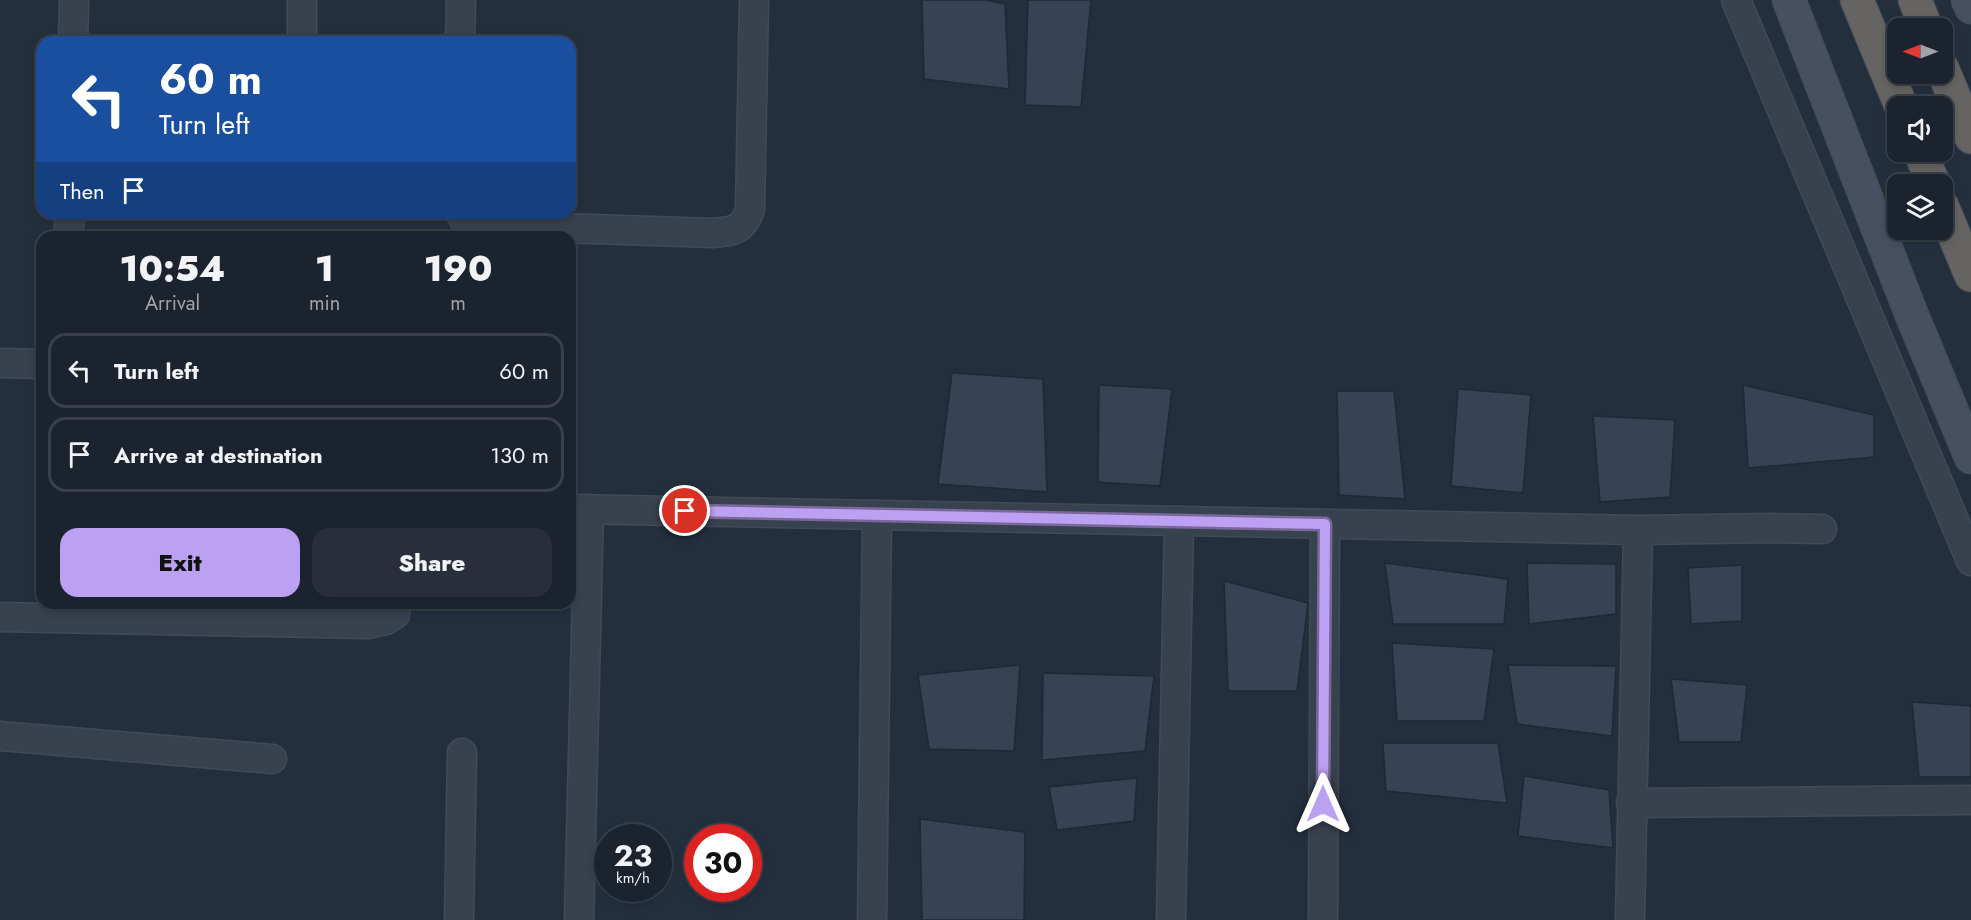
<!DOCTYPE html>
<html lang="en">
<head>
<meta charset="utf-8">
<style>
  :root { --surface:#1b232e; --page:#282f3a; --text:#f1f3f6; --muted:#a0a4aa; --line:#39404a; --accent:#bca0f2 }
  body { margin:0; font-family:Jost,sans-serif; background:var(--page); color:var(--text); height:100vh; display:flex; flex-direction:column; font-size:22px; white-space:nowrap }
  * { box-sizing:border-box; margin:0 }
  p { font-size:20px; color:var(--muted) }
  .icon { flex:none; width:33px; height:33px; fill:none; stroke:currentColor; stroke-width:2; stroke-linecap:round; stroke-linejoin:round }
  .map { position:relative; flex:1; overflow:hidden }
  .sheet { position:absolute; left:36px; top:231px; width:540px; height:378px; display:flex; flex-direction:column; background:var(--surface); border-radius:18px; box-shadow:0 3px 9px #0003,0 0 0 2px var(--line) }
  .sheet>* { flex:none }
  .banner { position:absolute; left:36px; top:36px; width:540px; height:183px; border-radius:18px; box-shadow:0 3px 9px #0003,0 0 0 2px var(--line); background:#1a4fa0; color:#fff; overflow:hidden }
  .needle { width:39px; rotate:270deg }
  .buttons { position:absolute; left:1887px; top:18px; display:grid; gap:12px }
  .buttons a { display:grid; place-items:center; width:66px; height:66px; border-radius:12px; background:var(--surface); box-shadow:0 3px 9px #0003,0 0 0 2px var(--line); font-size:30px }
  .speed { position:absolute; left:594px; top:824px; display:flex; gap:12px; font-size:30px; font-weight:700; text-align:center }
  .speed>* { display:grid; place-content:center; width:78px; height:78px; border-radius:50%; background:var(--surface); box-shadow:0 3px 9px #0003,0 0 0 2px var(--line); line-height:1 }
  .speed small { font-size:15px; font-weight:400 }
  .speed .limit { border:9px solid #d22; background:#fff; color:#111 }
  .pin { position:absolute; display:grid; place-items:center; width:51px; height:51px; color:#fff; margin:-26px; border:3px solid #fff; border-radius:50%; box-shadow:0 2px 6px #0007 }
  .me { position:absolute; width:66px; margin:-33px; rotate:0deg; stroke-linejoin:round; filter:drop-shadow(0 0 4px #0008) }
  .turn { display:flex; align-items:center; gap:21px; height:126px; padding:0 24px; font-size:27px }
  .turn .icon { width:78px; height:78px; stroke-width:2.5 }
  .turn b { display:block; font-size:42px; line-height:51px }
  .then { display:flex; align-items:center; height:57px; padding:0 24px; background:#0003; gap:12px; font-size:22px }
  .eta { display:flex; justify-content:space-evenly; align-items:center; height:102px; text-align:center }
  .eta b { font-size:36px; font-weight:800; line-height:42px }
  .action { display:flex; gap:12px; margin-top:auto; padding:12px 24px }
  .action a { flex:1; height:69px; border-radius:18px; background:var(--accent); color:#111; font-size:24px; font-weight:800; line-height:69px; text-align:center }
  .action a+a { background:var(--page); color:var(--text) }
  ul { padding:0; list-style:none }
  li { display:flex; align-items:center; gap:18px; height:75px; margin:0 12px 9px; padding:0 12px; border:3px solid var(--line); border-radius:18px }
  li div { flex:1 }
  li b { display:block; font-size:22px }
  li em { font-style:normal }
  .map>svg:first-child { display:block }
  .building { fill:#364354; stroke:#1f2835; stroke-width:1.5 }
  .lines { fill:none; stroke-linecap:round; stroke-linejoin:round }
  .minor-casing { stroke:#414a57; stroke-width:31 }
  .secondary-casing { stroke:#414a57; stroke-width:35 }
  .trunk-casing { stroke:#434c59; stroke-width:35 }
  .minor { stroke:#38414e; stroke-width:28 }
  .secondary { stroke:#465061; stroke-width:33 }
  .trunk { stroke:#656462; stroke-width:33 }
  .route-casing { stroke:#7a689d; stroke-width:15 }
  .route { stroke:#bca0f2; stroke-width:10 }
</style>
</head>
<body>
<div class="map">
<svg width="1971" height="920" viewBox="0 0 1971 920">
  <rect width="100%" height="100%" fill="#242f3e"/>
  <g class="building">
    <path d="M 922,0 L 986,0 L 1005,4 L 1009,89 L 924,79 Z"/>
    <path d="M 1028,0 L 1091,0 L 1081,107 L 1025,105 Z"/>
    <path d="M 952,373 L 1043,379 L 1047,492 L 938,484 Z"/>
    <path d="M 1099,385 L 1172,389 L 1160,486 L 1098,482 Z"/>
    <path d="M 1743,385 L 1874,415 L 1874,457 L 1748,468 Z"/>
    <path d="M 1458,389 L 1531,395 L 1523,493 L 1451,486 Z"/>
    <path d="M 1337,391 L 1394,391 L 1405,499 L 1339,495 Z"/>
    <path d="M 1593,416 L 1675,420 L 1670,497 L 1600,502 Z"/>
    <path d="M 1385,563 L 1508,579 L 1504,624 L 1393,624 Z"/>
    <path d="M 1527,563 L 1616,564 L 1616,614 L 1529,624 Z"/>
    <path d="M 1742,565 L 1742,621 L 1691,624 L 1688,568 Z"/>
    <path d="M 1224,581 L 1308,603 L 1297,691 L 1228,691 Z"/>
    <path d="M 1392,643 L 1494,649 L 1484,721 L 1397,721 Z"/>
    <path d="M 1020,665 L 1014,751 L 929,749 L 918,675 Z"/>
    <path d="M 1508,665 L 1616,666 L 1612,736 L 1517,724 Z"/>
    <path d="M 1043,673 L 1154,676 L 1145,751 L 1042,760 Z"/>
    <path d="M 1671,679 L 1747,685 L 1741,742 L 1679,742 Z"/>
    <path d="M 1912,702 L 1971,706 L 1971,777 L 1919,777 Z"/>
    <path d="M 1383,743 L 1498,743 L 1507,803 L 1386,791 Z"/>
    <path d="M 1524,776 L 1609,790 L 1613,848 L 1518,836 Z"/>
    <path d="M 1137,778 L 1134,821 L 1057,830 L 1049,787 Z"/>
    <path d="M 920,819 L 1025,832 L 1024,920 L 922,920 Z"/>
  </g>
  <g class="lines">
    <g class="minor-casing">
      <g id="minor">
        <path d="M 1736,0 L 1971,561"/>
        <path d="M 73,42 L 74,0"/>
        <path d="M 302,42 L 302,0"/>
        <path d="M 460,42 L 461,0"/>
        <path d="M 460,213 L 467,224 L 472,225 L 713,233 C 734,231 742,231 750,210 L 754,0"/>
        <path d="M 69,237 L 69,213"/>
        <path d="M 0,363 L 42,364"/>
        <path d="M 570,509 L 1638,530 L 1771,528 L 1822,529"/>
        <path d="M 0,617 L 367,624 L 386,620 L 395,614 L 396,603"/>
        <path d="M 0,736 L 272,759"/>
        <path d="M 1631,803 L 1971,800"/>
        <path d="M 459,920 L 462,753"/>
        <path d="M 579,920 L 589,509"/>
        <path d="M 872,920 L 877,515"/>
        <path d="M 1171,920 L 1179,521"/>
        <path d="M 1323,920 L 1325,524"/>
        <path d="M 1630,920 L 1638,530"/>
      </g>
    </g>
    <g class="secondary-casing">
      <g id="secondary">
        <path d="M 1789,0 L 1911,313 L 1971,457"/>
        <path d="M 1968,0 L 1971,7"/>
      </g>
    </g>
    <g class="trunk-casing">
      <g id="trunk">
        <path d="M 1857,0 L 1901,106"/>
        <path d="M 1915,0 L 1926,28"/>
        <path d="M 1942,68 L 1971,137"/>
        <path d="M 1920,152 L 1934,184"/>
        <path d="M 1942,206 L 1971,275"/>
      </g>
    </g>
    <use href="#minor" class="minor"/>
    <use href="#secondary" class="secondary"/>
    <use href="#trunk" class="trunk"/>
  </g>
  <g class="lines">
    <g class="route-casing">
      <path id="route" d="M 685,511 L 1325,524 L 1323,804"/>
    </g>
    <use href="#route" class="route"/>
  </g>
</svg>
<div class="buttons">
<a><svg class="needle" viewBox="-14 -14 28 28"><path d="M0-13l5 13h-10z" fill="#e53935"/><path d="M0 13l5-13h-10z" fill="#a0a4aa"/></svg></a>
<a><svg class="icon" aria-label="sound" viewBox="0 0 24 24"><path d="M4 9h4l5-4v14l-5-4H4zM17 9q2 3 0 6"/></svg></a>
<a><svg class="icon" aria-label="layers" viewBox="0 0 24 24"><path d="M12 4l9 5-9 5-9-5zM3 14l9 5 9-5"/></svg></a>
</div>
<div class="speed"><div>23<small>km/h</small></div><div class="limit">30</div></div>
<div class="pin" style="left:685px;top:511px;background:#d93025"><svg class="icon" aria-label="arrive" viewBox="0 0 24 24"><path d="M6 21V4h12l-3 4 3 4H6"/></svg></div>
<svg class="me" style="left:1323px;top:804px" viewBox="-20 -20 40 40"><path d="M0-17L14 15 0 8-14 15z" fill="#bca0f2" stroke="#fff" stroke-width="4"/></svg>
<div class="banner">
<div class="turn"><svg class="icon" aria-label="left" viewBox="0 0 24 24"><path d="M17 20v-9H6M10 6l-5 5 5 5"/></svg><div><b>60 m</b>Turn left</div></div>
<div class="then">Then<svg class="icon" aria-label="arrive" viewBox="0 0 24 24"><path d="M6 21V4h12l-3 4 3 4H6"/></svg></div>
</div>
<section class="sheet">
<div class="eta">
<div><b>10:54</b><p>Arrival</p></div>
<div><b>1</b><p>min</p></div>
<div><b>190</b><p>m</p></div>
</div>
<ul>
<li><svg class="icon" aria-label="left" viewBox="0 0 24 24"><path d="M17 20v-9H6M10 6l-5 5 5 5"/></svg><div><b>Turn left</b></div><em>60 m</em></li>
<li><svg class="icon" aria-label="arrive" viewBox="0 0 24 24"><path d="M6 21V4h12l-3 4 3 4H6"/></svg><div><b>Arrive at destination</b></div><em>130 m</em></li>
</ul>
<div class="action"><a>Exit</a><a>Share</a></div>
</section>
</div>
</body>
</html>
